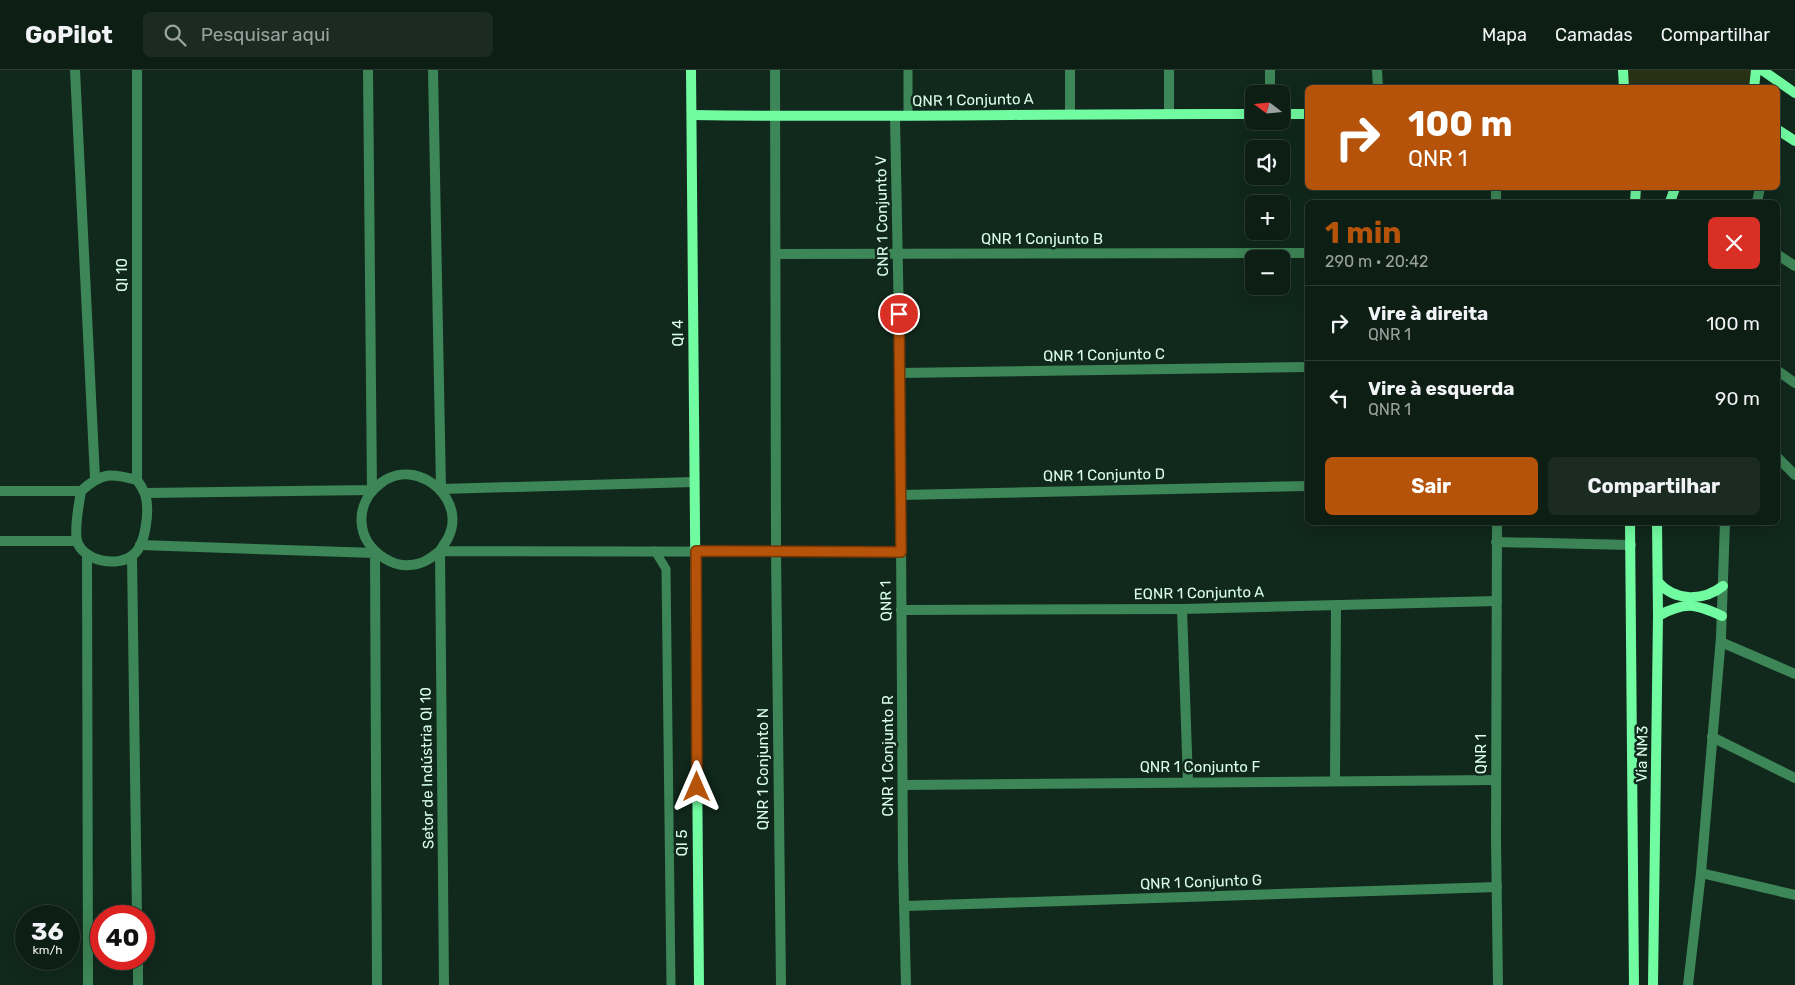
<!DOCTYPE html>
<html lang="pt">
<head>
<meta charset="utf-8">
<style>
  :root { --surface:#0d1e15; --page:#1b2b22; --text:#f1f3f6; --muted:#9aa2a0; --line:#2d3c34; --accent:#b45309 }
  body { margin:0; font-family:Rubik,sans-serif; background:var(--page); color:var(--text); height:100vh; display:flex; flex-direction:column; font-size:19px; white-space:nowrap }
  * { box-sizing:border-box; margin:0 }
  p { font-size:16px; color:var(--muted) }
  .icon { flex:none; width:28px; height:28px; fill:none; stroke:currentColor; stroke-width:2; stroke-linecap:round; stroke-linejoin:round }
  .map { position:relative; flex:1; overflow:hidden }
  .details { position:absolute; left:1305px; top:130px; width:475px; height:325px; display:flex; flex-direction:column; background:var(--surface); border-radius:8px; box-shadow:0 5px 20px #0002,0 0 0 1px var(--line) }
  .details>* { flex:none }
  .guide { position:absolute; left:1305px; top:15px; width:475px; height:105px; border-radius:8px; box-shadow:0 5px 20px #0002,0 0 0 1px var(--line); background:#b45309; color:#fff; overflow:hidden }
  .needle { width:32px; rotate:286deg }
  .buttons { position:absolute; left:1245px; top:15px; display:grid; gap:10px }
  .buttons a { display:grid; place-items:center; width:45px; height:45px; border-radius:8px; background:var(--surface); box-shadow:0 5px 20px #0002,0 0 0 1px var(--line); font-size:25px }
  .speed { position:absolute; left:15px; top:835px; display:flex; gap:10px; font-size:25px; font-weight:700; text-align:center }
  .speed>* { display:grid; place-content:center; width:65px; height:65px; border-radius:50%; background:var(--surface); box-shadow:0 5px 20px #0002,0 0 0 1px var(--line); line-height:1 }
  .speed small { font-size:12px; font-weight:400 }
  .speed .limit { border:8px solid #d22; background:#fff; color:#111 }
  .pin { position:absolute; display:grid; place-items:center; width:42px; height:42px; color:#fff; margin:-21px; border:2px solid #fff; border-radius:50%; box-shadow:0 1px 5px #0007 }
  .me { position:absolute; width:55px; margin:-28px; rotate:0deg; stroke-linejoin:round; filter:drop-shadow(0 0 4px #0008) }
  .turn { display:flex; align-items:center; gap:18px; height:105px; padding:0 20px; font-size:22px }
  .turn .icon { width:65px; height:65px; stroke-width:2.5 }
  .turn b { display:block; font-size:35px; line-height:42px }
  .round { display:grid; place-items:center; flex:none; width:52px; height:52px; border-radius:8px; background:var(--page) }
  .overview { display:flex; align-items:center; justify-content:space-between; height:85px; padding:0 20px }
  h1 { font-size:30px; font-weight:700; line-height:38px; color:var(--accent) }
  .primary-button { display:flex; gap:10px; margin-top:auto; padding:10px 20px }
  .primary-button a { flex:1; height:58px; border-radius:8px; background:var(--accent); color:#fff; font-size:20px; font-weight:700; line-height:58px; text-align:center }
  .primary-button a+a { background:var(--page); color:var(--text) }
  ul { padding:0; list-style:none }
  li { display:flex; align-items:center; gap:15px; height:75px; padding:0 20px; border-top:1px solid var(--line) }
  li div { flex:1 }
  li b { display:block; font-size:19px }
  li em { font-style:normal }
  header { display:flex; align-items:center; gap:30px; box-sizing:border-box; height:70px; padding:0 25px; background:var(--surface); border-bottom:1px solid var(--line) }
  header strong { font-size:24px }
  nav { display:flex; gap:28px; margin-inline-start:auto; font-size:18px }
  .search { width:350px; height:45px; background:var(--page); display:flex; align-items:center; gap:12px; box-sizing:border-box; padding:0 18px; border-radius:8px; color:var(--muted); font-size:19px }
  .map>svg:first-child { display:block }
  .green { fill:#293214 }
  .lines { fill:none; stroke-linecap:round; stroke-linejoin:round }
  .lane { stroke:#3d8657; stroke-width:9 }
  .street { stroke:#3d8657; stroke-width:10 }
  .secondary { stroke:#72fca2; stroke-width:10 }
  .route-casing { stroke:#753606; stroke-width:12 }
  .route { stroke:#b45309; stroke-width:9 }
  .labels { text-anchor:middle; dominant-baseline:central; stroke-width:5; stroke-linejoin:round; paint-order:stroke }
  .street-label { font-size:15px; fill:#d9fee9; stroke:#11281c }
</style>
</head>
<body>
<header>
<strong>GoPilot</strong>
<div class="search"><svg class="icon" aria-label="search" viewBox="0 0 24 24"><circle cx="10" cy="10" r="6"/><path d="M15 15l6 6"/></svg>Pesquisar aqui</div>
<nav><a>Mapa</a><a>Camadas</a><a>Compartilhar</a></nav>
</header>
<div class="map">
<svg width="1795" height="915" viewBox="0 0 1795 915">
  <rect width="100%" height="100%" fill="#11281c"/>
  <path class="green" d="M 1623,0 L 1754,0 L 1754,17 L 1624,18 Z"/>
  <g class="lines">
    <g class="lane">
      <path d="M 908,46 L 908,0"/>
      <path d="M 655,481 L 666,499 L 671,915"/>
    </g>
    <g class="street">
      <path d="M 75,0 L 95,408"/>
      <path d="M 433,0 L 441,419 L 694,412"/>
      <path d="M 775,0 L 776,482 L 781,915"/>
      <path d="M 1070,0 L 1070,44"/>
      <path d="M 1169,0 L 1169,43"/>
      <path d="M 1377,0 L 1378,18"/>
      <path d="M 1270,24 L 1270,0"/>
      <path d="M 895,47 L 900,303 L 903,792 L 906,915"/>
      <path d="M 1496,118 L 1496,132"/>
      <path d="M 1757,132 L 1760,118"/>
      <path d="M 776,184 L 1308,183"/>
      <path d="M 1778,185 L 1795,196"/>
      <path d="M 1778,301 L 1795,313"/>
      <path d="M 900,303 L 1308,297"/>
      <path d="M 1778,388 L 1795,405"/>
      <path d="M 137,410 L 137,0"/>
      <path d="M 0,421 L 81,421 C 102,402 111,403 137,410 C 140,414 143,419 145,424 C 150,439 146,475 133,485 C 117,498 83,491 77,471 C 74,457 79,435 81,421"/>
      <path d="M 145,423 L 372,420 L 368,0"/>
      <path d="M 901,425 L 1308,416"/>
      <path d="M 1497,452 L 1496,769 L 1498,915"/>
      <path d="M 0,471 L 77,471"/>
      <path d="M 1496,472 L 1631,475"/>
      <path d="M 140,475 L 375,483 L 377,915"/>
      <path d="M 440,481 C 442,477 446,472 448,468 C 462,440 441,411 413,405 C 402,403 390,406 381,413 C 354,433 355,470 384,488 C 392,493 401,496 409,495 C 422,495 431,488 440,481 L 901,482"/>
      <path d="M 440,481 L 444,915"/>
      <path d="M 87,485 L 88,915"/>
      <path d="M 132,486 L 137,846"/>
      <path d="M 1182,539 L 1188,712"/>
      <path d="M 901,540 L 1182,539 L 1497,531"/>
      <path d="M 1721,572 L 1795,604"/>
      <path d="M 1712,667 L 1795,708"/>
      <path d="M 1335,711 L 1336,536"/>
      <path d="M 904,715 L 1496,710"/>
      <path d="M 1701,803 L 1795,825"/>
      <path d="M 905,836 L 1497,817"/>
      <path d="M 138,889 L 138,915"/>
      <path d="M 1688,915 L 1701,803 L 1721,567 L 1725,452"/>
    </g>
    <g class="secondary">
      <path d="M 691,0 L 699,915"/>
      <path d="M 1623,0 L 1624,18"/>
      <path d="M 1762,0 L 1795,23"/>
      <path d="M 1754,18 L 1756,0"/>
      <path d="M 1281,44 L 1308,44"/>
      <path d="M 692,45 C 879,48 1066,43 1254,44"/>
      <path d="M 1778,60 L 1795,71"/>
      <path d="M 1635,132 L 1636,118"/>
      <path d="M 1670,132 L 1675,118"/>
      <path d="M 1630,452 L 1634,915"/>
      <path d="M 1658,512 C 1675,532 1704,531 1723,516"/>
      <path d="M 1658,546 C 1686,531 1695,534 1722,546"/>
      <path d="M 1653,915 L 1658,546 L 1657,452"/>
    </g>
  </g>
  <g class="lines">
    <g class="route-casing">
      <path id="route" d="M 697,717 L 696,481 L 901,482 L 899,244"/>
    </g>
    <use href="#route" class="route"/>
  </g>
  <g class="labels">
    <g class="street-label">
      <text transform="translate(973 30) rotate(-1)">QNR 1 Conjunto A</text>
      <text transform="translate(882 146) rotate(-91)">CNR 1 Conjunto V</text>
      <text x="1042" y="169">QNR 1 Conjunto B</text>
      <text transform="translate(122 205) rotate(-90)">QI 10</text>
      <text transform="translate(678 263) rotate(-90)">QI 4</text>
      <text transform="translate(1104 285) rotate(-1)">QNR 1 Conjunto C</text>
      <text transform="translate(1104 405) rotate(-1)">QNR 1 Conjunto D</text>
      <text transform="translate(1199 523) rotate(-1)">EQNR 1 Conjunto A</text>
      <text transform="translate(886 531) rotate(-91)">QNR 1</text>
      <text transform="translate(1481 684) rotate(-90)">QNR 1</text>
      <text transform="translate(1642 684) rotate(-89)">Via NM3</text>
      <text transform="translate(888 686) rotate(-90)">CNR 1 Conjunto R</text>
      <text x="1200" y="697">QNR 1 Conjunto F</text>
      <text transform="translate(427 698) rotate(-91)">Setor de Indústria QI 10</text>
      <text transform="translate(763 699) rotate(-90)">QNR 1 Conjunto N</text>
      <text transform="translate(682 773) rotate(-90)">QI 5</text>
      <text transform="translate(1201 812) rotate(-2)">QNR 1 Conjunto G</text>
    </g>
  </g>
</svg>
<div class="buttons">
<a><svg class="needle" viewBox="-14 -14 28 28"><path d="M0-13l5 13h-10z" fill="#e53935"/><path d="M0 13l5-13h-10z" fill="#9aa2a0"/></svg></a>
<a><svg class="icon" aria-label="sound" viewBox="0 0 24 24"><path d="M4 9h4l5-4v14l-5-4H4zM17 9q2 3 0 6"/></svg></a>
<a>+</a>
<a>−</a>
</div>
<div class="speed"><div>36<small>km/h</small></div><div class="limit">40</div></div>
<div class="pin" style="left:899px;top:244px;background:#d93025"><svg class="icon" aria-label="arrive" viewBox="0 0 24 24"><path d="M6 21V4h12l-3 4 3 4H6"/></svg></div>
<svg class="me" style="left:697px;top:717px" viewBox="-20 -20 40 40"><path d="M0-17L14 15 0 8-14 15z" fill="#b45309" stroke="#fff" stroke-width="4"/></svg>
<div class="guide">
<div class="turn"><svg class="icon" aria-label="right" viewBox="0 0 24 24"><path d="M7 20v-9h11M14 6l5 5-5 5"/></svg><div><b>100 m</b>QNR 1</div></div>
</div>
<section class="details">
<div class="overview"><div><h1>1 min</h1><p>290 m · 20:42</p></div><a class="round" style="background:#d93025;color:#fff"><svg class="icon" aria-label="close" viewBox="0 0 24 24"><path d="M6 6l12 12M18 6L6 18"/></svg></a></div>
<ul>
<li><svg class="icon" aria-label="right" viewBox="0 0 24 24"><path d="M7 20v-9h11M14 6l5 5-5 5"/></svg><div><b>Vire à direita</b><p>QNR 1</p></div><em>100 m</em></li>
<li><svg class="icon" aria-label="left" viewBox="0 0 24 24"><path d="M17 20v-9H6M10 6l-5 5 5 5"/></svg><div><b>Vire à esquerda</b><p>QNR 1</p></div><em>90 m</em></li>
</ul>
<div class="primary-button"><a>Sair</a><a>Compartilhar</a></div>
</section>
</div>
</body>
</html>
